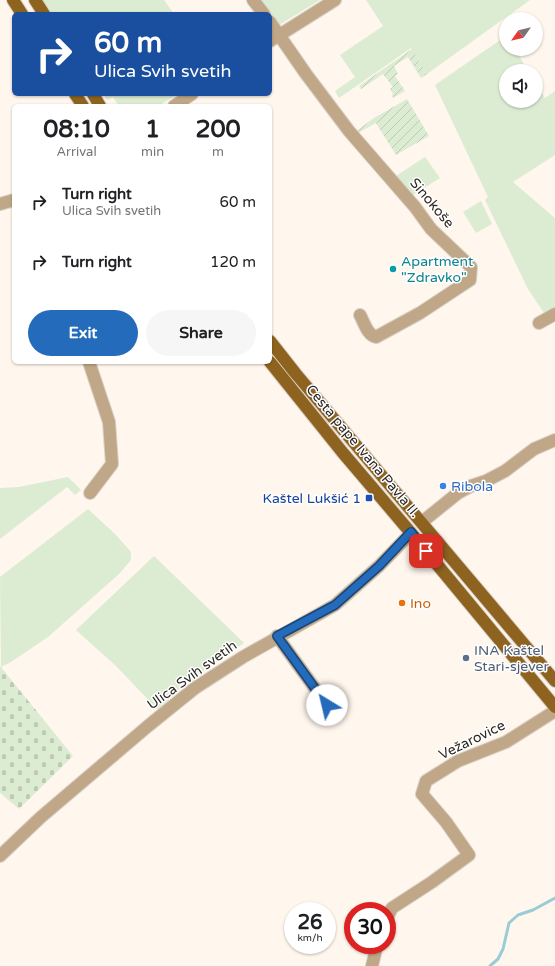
<!DOCTYPE html>
<html lang="en">
<head>
<meta charset="utf-8">
<style>
  :root { --surface:#fff; --page:#f6f6f6; --text:#202124; --muted:#757577; --accent:#256bbc }
  body { margin:0; font-family:"Varela Round",sans-serif; background:var(--page); color:var(--text); height:100vh; display:flex; flex-direction:column; font-size:15px; white-space:nowrap }
  * { box-sizing:border-box; margin:0 }
  p { font-size:13px; color:var(--muted) }
  .icon { flex:none; width:22px; height:22px; fill:none; stroke:currentColor; stroke-width:2; stroke-linecap:round; stroke-linejoin:round }
  .map { position:relative; flex:1; overflow:hidden }
  .details { position:absolute; left:12px; top:104px; width:260px; height:260px; display:flex; flex-direction:column; background:var(--surface); border-radius:6px; box-shadow:0 1px 3px #0004 }
  .details>* { flex:none }
  .banner { position:absolute; left:12px; top:12px; width:260px; height:84px; border-radius:6px; box-shadow:0 1px 3px #0004; background:#1a4fa0; color:#fff; overflow:hidden }
  .needle { width:26px; rotate:236deg }
  .tools { position:absolute; left:499px; top:12px; display:grid; gap:8px }
  .tools a { display:grid; place-items:center; width:44px; height:44px; border-radius:50%; background:var(--surface); box-shadow:0 1px 3px #0004; font-size:20px }
  .speed { position:absolute; left:284px; top:902px; display:flex; gap:8px; font-size:20px; font-weight:700; text-align:center }
  .speed>* { display:grid; place-content:center; width:52px; height:52px; border-radius:50%; background:var(--surface); box-shadow:0 1px 3px #0004; line-height:1 }
  .speed small { font-size:10px; font-weight:400 }
  .speed .limit { border:6px solid #d22; background:#fff; color:#111 }
  .pin { position:absolute; display:grid; place-items:center; width:34px; height:34px; color:#fff; margin:-17px; border-radius:8px; box-shadow:0 2px 6px #0006 }
  .me { position:absolute; width:44px; margin:-22px; rotate:324deg; stroke-linejoin:round; filter:drop-shadow(0 0 3px #0008) }
  .turn { display:flex; align-items:center; gap:14px; height:84px; padding:0 16px; font-size:18px }
  .turn .icon { width:52px; height:52px; stroke-width:2.5 }
  .turn b { display:block; font-size:28px; line-height:34px }
  .eta { display:flex; justify-content:space-evenly; align-items:center; height:68px; text-align:center }
  .eta b { font-size:24px; font-weight:700; line-height:28px }
  .action { display:flex; gap:8px; margin-top:auto; padding:8px 16px }
  .action a { flex:1; height:46px; border-radius:24px; background:var(--accent); color:#fff; font-size:16px; font-weight:700; line-height:46px; text-align:center }
  .action a+a { background:var(--page); color:var(--text) }
  ul { padding:0; list-style:none }
  li { display:flex; align-items:center; gap:12px; height:60px; padding:0 16px }
  li div { flex:1 }
  li b { display:block; font-size:15px }
  li em { font-style:normal }
  .map>svg:first-child { display:block }
  .grass { fill:#dcecd2 }
  .cemetery { fill:url(#cemetery-stones) }
  .garden { fill:url(#garden-furrows) }
  .lines { fill:none; stroke-linecap:round; stroke-linejoin:round }
  .stream { stroke:#98cdd5; stroke-width:3 }
  .minor-casing { stroke:#d9d1c8; stroke-width:14 }
  .major-casing { stroke:#d9d1c8; stroke-width:14 }
  .minor { stroke:#bfa787; stroke-width:12 }
  .major { stroke:#8e6320; stroke-width:12 }
  .route-casing { stroke:#18467a; stroke-width:10 }
  .route { stroke:#256bbc; stroke-width:7 }
  .culture-dot { fill:#0f9aa8; stroke:#fff; stroke-width:1.5 }
  .shop-dot { fill:#3f7fe0; stroke:#fff; stroke-width:1.5 }
  .transit-dot { fill:#1a4fb4; stroke:#fff; stroke-width:1.5 }
  .food-dot { fill:#e8710a; stroke:#fff; stroke-width:1.5 }
  .service-dot { fill:#5c6f8a; stroke:#fff; stroke-width:1.5 }
  .labels { text-anchor:middle; dominant-baseline:central; stroke-width:3; stroke-linejoin:round; paint-order:stroke }
  .street-label { font-size:14px; fill:#2d2722; stroke:#fff }
  .culture-label { font-size:14px; fill:#0d838f; stroke:#fff; text-anchor:start }
  .shop-label { font-size:14px; fill:#366cbe; stroke:#fff; text-anchor:start }
  .transit-label { font-size:14px; fill:#164399; stroke:#fff; text-anchor:end }
  .food-label { font-size:14px; fill:#c56008; stroke:#fff; text-anchor:start }
  .service-label { font-size:14px; fill:#4e5e75; stroke:#fff; text-anchor:start }
</style>
</head>
<body>
<div class="map">
<svg width="555" height="966" viewBox="0 0 555 966">
  <defs>
    <pattern id="cemetery-stones" width="16" height="16" patternUnits="userSpaceOnUse"><rect width="16" height="16" fill="#dcecd2"/><path d="M2 7V4a2 2 0 0 1 4 0v3zM10 15v-3a2 2 0 0 1 4 0v3z" fill="#bdcab4"/></pattern>
    <pattern id="garden-furrows" width="10" height="10" patternUnits="userSpaceOnUse"><rect width="10" height="10" fill="#dcecd2"/><path d="M-1 1l2-2M0 10L10 0M9 11l2-2" fill="none" stroke="#bdcab4"/></pattern>
  </defs>
  <rect width="100%" height="100%" fill="#fff6ed"/>
  <g class="grass">
    <path d="M 43,0 L 164,0 L 174,14 L 52,14 Z"/>
    <path d="M 261,0 L 320,0 L 279,25 Z"/>
    <path d="M 366,0 L 530,0 L 427,74 L 411,48 L 339,98 L 335,91 L 355,77 L 340,55 L 383,26 Z"/>
    <path d="M 506,36 L 506,49 L 515,49 L 528,71 L 506,71 L 506,101 L 536,101 L 536,83 L 545,98 L 555,91 L 555,155 L 513,182 L 555,218 L 555,311 L 546,316 L 528,289 L 485,200 L 488,197 L 435,85 Z"/>
    <path d="M 103,94 L 178,94 L 158,106 L 119,106 L 113,97 L 107,100 Z"/>
    <path d="M 425,157 L 440,178 L 413,195 L 396,176 Z"/>
    <path d="M 481,201 L 492,224 L 476,233 L 463,212 Z"/>
    <path d="M 68,477 L 81,490 L 75,495 L 67,487 L 0,539 L 0,488 L 19,487 Z"/>
    <path d="M 88,509 L 115,534 L 131,552 L 131,560 L 119,574 L 48,637 L 11,662 L 1,667 L 0,577 Z"/>
    <path d="M 154,556 L 244,643 L 188,681 L 158,710 L 116,666 L 76,630 Z"/>
  </g>
  <path class="cemetery" d="M 0,666 L 73,756 L 19,809 L 0,793 Z"/>
  <g class="garden">
    <path d="M 412,49 L 427,74 L 421,78 L 408,57 L 394,66 L 398,74 L 395,76 L 405,91 L 393,98 L 392,95 L 393,94 L 390,89 L 393,87 L 383,74 L 361,89 L 359,86 Z"/>
    <path d="M 407,99 L 429,136 L 396,155 L 376,123 L 356,134 L 355,132 L 374,118 Z"/>
  </g>
  <g class="lines">
    <path class="stream" d="M 490,966 L 498,959 L 503,949 L 509,923 L 518,915 L 533,910 L 555,898"/>
    <g class="minor-casing">
      <g id="minor">
        <path d="M 253,0 L 264,14"/>
        <path d="M 270,22 L 306,74 L 349,131 L 415,207 L 431,229 L 471,267 L 470,280 L 420,313 L 376,337 C 367,335 364,322 360,315"/>
        <path d="M 270,41 L 335,0"/>
        <path d="M 174,106 L 192,94"/>
        <path d="M 0,204 L 14,200"/>
        <path d="M 539,323 L 555,314"/>
        <path d="M 89,362 L 109,422 L 112,464 L 90,493"/>
        <path d="M 422,522 L 458,493 L 471,486 L 486,481 L 505,471 L 534,449 L 555,440"/>
        <path d="M 277,636 L 327,705"/>
        <path d="M 0,856 L 41,817 L 148,726 L 195,688 L 243,657 L 335,605 L 379,566 L 411,533"/>
        <path d="M 387,918 L 392,908 L 432,882 L 469,855 L 446,822 L 422,794 L 426,781 L 458,761 L 506,742 L 555,711"/>
        <path d="M 372,966 L 377,945"/>
      </g>
    </g>
    <g class="major-casing">
      <g id="major">
        <path d="M 13,0 L 22,14"/>
        <path d="M 35,0 L 44,14"/>
        <path d="M 75,94 L 83,106"/>
        <path d="M 93,94 L 100,106"/>
        <path d="M 270,341 L 296,374 L 555,681"/>
        <path d="M 270,362 L 343,453 L 411,533 L 555,707"/>
      </g>
    </g>
    <use href="#minor" class="minor"/>
    <use href="#major" class="major"/>
  </g>
  <g class="lines">
    <g class="route-casing">
      <path id="route" d="M 327,705 L 277,636 L 335,605 L 379,566 L 411,532 L 426,551"/>
    </g>
    <use href="#route" class="route"/>
  </g>
  <circle class="culture-dot" cx="393" cy="269" r="4"/>
  <circle class="shop-dot" cx="443" cy="486" r="4"/>
  <rect class="transit-dot" x="365" y="494" width="8" height="8" rx="2"/>
  <circle class="food-dot" cx="402" cy="603" r="4"/>
  <circle class="service-dot" cx="466" cy="658" r="4"/>
  <g class="labels">
    <g class="street-label">
      <text transform="translate(432 203) rotate(50)">Sinokoše</text>
      <text transform="translate(363 451) rotate(50)">Cesta pape Ivana Pavla II.</text>
      <text transform="translate(192 675) rotate(-36)">Ulica Svih svetih</text>
      <text transform="translate(472 740) rotate(-26)">Vežarovice</text>
    </g>
    <g class="culture-label">
      <text x="401" y="261">Apartment<tspan x="401" dy="16">"Zdravko"</tspan></text>
    </g>
    <g class="shop-label">
      <text x="451" y="486">Ribola</text>
    </g>
    <g class="transit-label">
      <text x="361" y="498">Kaštel Lukšić 1</text>
    </g>
    <g class="food-label">
      <text x="410" y="603">Ino</text>
    </g>
    <g class="service-label">
      <text x="474" y="650">INA Kaštel<tspan x="474" dy="16">Stari-sjever</tspan></text>
    </g>
  </g>
</svg>
<div class="tools">
<a><svg class="needle" viewBox="-14 -14 28 28"><path d="M0-13l5 13h-10z" fill="#e53935"/><path d="M0 13l5-13h-10z" fill="#757577"/></svg></a>
<a><svg class="icon" aria-label="sound" viewBox="0 0 24 24"><path d="M4 9h4l5-4v14l-5-4H4zM17 9q2 3 0 6"/></svg></a>
</div>
<div class="speed"><div>26<small>km/h</small></div><div class="limit">30</div></div>
<div class="pin" style="left:426px;top:551px;background:#d93025"><svg class="icon" aria-label="arrive" viewBox="0 0 24 24"><path d="M6 21V4h12l-3 4 3 4H6"/></svg></div>
<svg class="me" style="left:327px;top:705px" viewBox="-20 -20 40 40"><circle r="19" fill="#fff"/><path d="M0-13L10 11 0 6-10 11z" fill="#256bbc"/></svg>
<div class="banner">
<div class="turn"><svg class="icon" aria-label="right" viewBox="0 0 24 24"><path d="M7 20v-9h11M14 6l5 5-5 5"/></svg><div><b>60 m</b>Ulica Svih svetih</div></div>
</div>
<section class="details">
<div class="eta">
<div><b>08:10</b><p>Arrival</p></div>
<div><b>1</b><p>min</p></div>
<div><b>200</b><p>m</p></div>
</div>
<ul>
<li><svg class="icon" aria-label="right" viewBox="0 0 24 24"><path d="M7 20v-9h11M14 6l5 5-5 5"/></svg><div><b>Turn right</b><p>Ulica Svih svetih</p></div><em>60 m</em></li>
<li><svg class="icon" aria-label="right" viewBox="0 0 24 24"><path d="M7 20v-9h11M14 6l5 5-5 5"/></svg><div><b>Turn right</b></div><em>120 m</em></li>
</ul>
<div class="action"><a>Exit</a><a>Share</a></div>
</section>
</div>
</body>
</html>
